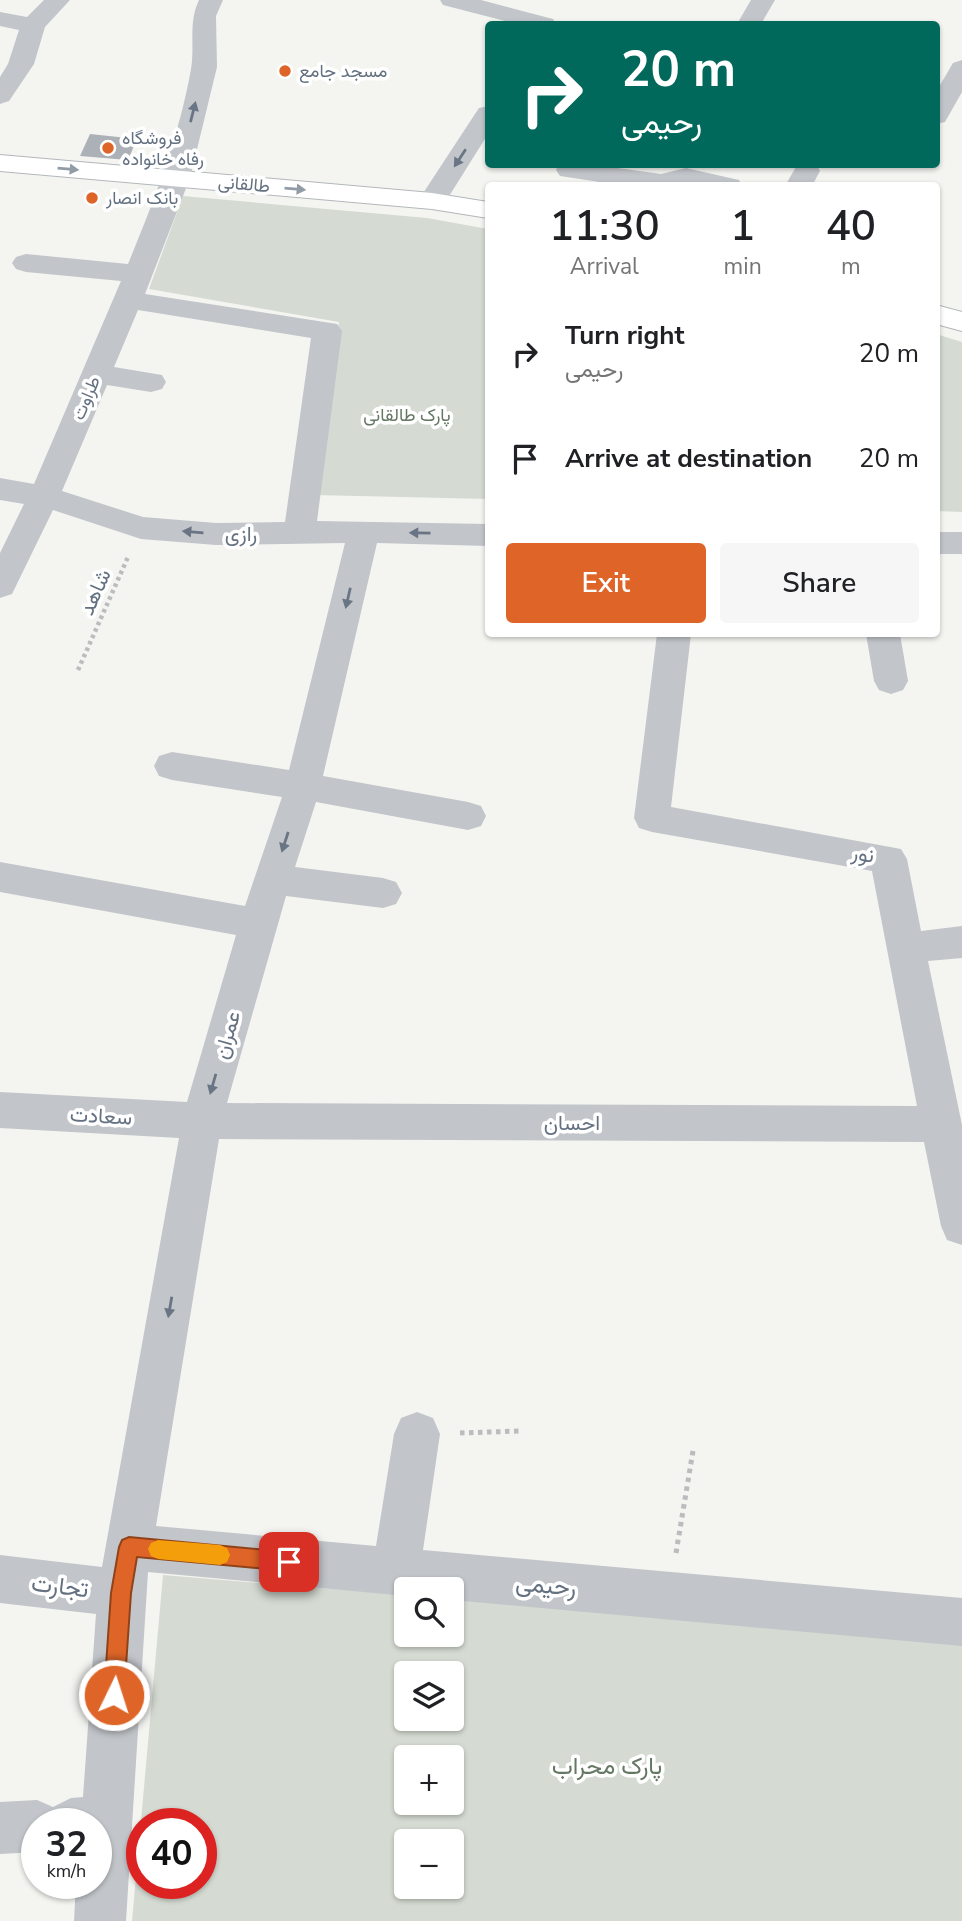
<!DOCTYPE html>
<html lang="en">
<head>
<meta charset="utf-8">
<style>
  :root { --surface:#fff; --page:#f6f6f6; --text:#202124; --muted:#757577; --accent:#de6527 }
  body { margin:0; font-family:"Nunito Sans",Vazirmatn,sans-serif; background:var(--page); color:var(--text); height:100vh; display:flex; flex-direction:column; font-size:26px; white-space:nowrap }
  * { box-sizing:border-box; margin:0 }
  p { font-size:23px; color:var(--muted) }
  .icon { flex:none; width:38px; height:38px; fill:none; stroke:currentColor; stroke-width:2; stroke-linecap:round; stroke-linejoin:round }
  .map { position:relative; flex:1; overflow:hidden }
  .panel { position:absolute; left:485px; top:182px; width:455px; height:455px; display:flex; flex-direction:column; background:var(--surface); border-radius:7px; box-shadow:0 2px 5px #0004 }
  .panel>* { flex:none }
  .hud { position:absolute; left:485px; top:21px; width:455px; height:147px; border-radius:7px; box-shadow:0 2px 5px #0004; background:#00695c; color:#fff; overflow:hidden }
  .buttons { position:absolute; left:394px; top:1577px; display:grid; gap:14px }
  .buttons a { display:grid; place-items:center; width:70px; height:70px; border-radius:7px; background:var(--surface); box-shadow:0 2px 5px #0004; font-size:35px }
  .speed { position:absolute; left:21px; top:1808px; display:flex; gap:14px; font-size:35px; font-weight:700; text-align:center }
  .speed>* { display:grid; place-content:center; width:91px; height:91px; border-radius:50%; background:var(--surface); box-shadow:0 2px 5px #0004; line-height:1 }
  .speed small { font-size:18px; font-weight:400 }
  .speed .limit { border:10px solid #d22; background:#fff; color:#111 }
  .pin { position:absolute; display:grid; place-items:center; width:60px; height:60px; color:#fff; margin:-30px; border-radius:14px; box-shadow:0 4px 10px #0006 }
  .me { position:absolute; width:77px; margin:-38px; rotate:4deg; stroke-linejoin:round; filter:drop-shadow(0 0 5px #0008) }
  .turn { display:flex; align-items:center; gap:24px; height:147px; padding:0 21px; font-size:32px }
  .turn .icon { width:91px; height:91px; stroke-width:2.5 }
  .turn b { display:block; font-size:49px; line-height:60px }
  .eta { display:flex; justify-content:space-evenly; align-items:center; height:119px; text-align:center }
  .eta b { font-size:42px; font-weight:600; line-height:49px }
  .button { display:flex; gap:14px; margin-top:auto; padding:14px 21px }
  .button a { flex:1; height:80px; border-radius:7px; background:var(--accent); color:#fff; font-size:28px; font-weight:600; line-height:80px; text-align:center }
  .button a+a { background:var(--page); color:var(--text) }
  ul { padding:0; list-style:none }
  li { display:flex; align-items:center; gap:21px; height:105px; padding:0 21px }
  li div { flex:1 }
  li b { display:block; font-size:26px }
  li em { font-style:normal }
  .map>svg:first-child { display:block }
  .green { fill:#d5dbd2; fill-rule:evenodd }
  .building { fill:#abb1b6 }
  .lines { fill:none; stroke-linecap:round; stroke-linejoin:round }
  .major-casing { stroke:#b3b7bb; stroke-width:2 }
  .path-far1 { stroke:#babcbe; stroke-width:4.5; stroke-dasharray:3.5 3.5; stroke-linecap:butt }
  .path { stroke:#babcbe; stroke-width:5; stroke-dasharray:4.5 4.5; stroke-linecap:butt }
  .minor { fill:#c2c5c9; fill-rule:evenodd }
  .major { fill:#fff; fill-rule:evenodd }
  .oneway { fill:#697585 }
  .oneway2 { fill:#929ca7 }
  .route { fill:#de6527; stroke:#904219; stroke-width:2 }
  .slow { fill:#f59e0b }
  .poi-dot { fill:#de6527; stroke:#fff; stroke-width:2.5 }
  .labels { text-anchor:middle; dominant-baseline:central; stroke-width:7; stroke-linejoin:round; paint-order:stroke }
  .far-poi-label { font-size:18px; fill:#647181; stroke:#fff; text-anchor:start }
  .far-street-label { font-size:18px; fill:#647181; stroke:#fff }
  .far-park-label { font-size:18px; fill:#657863; stroke:#fff }
  .street-label { font-size:21px; fill:#647181; stroke:#fff }
  .near-street-label { font-size:24px; fill:#647181; stroke:#fff }
  .near-park-label { font-size:24px; fill:#657863; stroke:#fff }
</style>
</head>
<body>
<div class="map">
<svg width="962" height="1921" viewBox="0 0 962 1921">
  <rect width="100%" height="100%" fill="#f4f5f1"/>
  <g class="green">
    <path d="M 183,196 L 427,218 L 488,229 L 488,499 L 314,495 L 339,322 L 149,289 Z"/>
    <path d="M 936,334 L 962,342 L 962,512 L 936,511 Z"/>
    <path d="M 163,1575 L 406,1595 L 406,1634 L 452,1634 L 452,1598 L 962,1639 L 962,1921 L 132,1921 ZM 406,1673 L 452,1673 L 452,1718 L 406,1718 ZM 406,1757 L 452,1757 L 452,1802 L 406,1802 ZM 142,1824 L 201,1824 L 201,1883 L 142,1883 ZM 406,1841 L 452,1841 L 452,1886 L 406,1886 Z"/>
  </g>
  <path class="building" d="M 90,134 L 137,139 L 128,160 L 80,156 Z"/>
  <g class="lines">
    <g class="major-casing">
      <g id="major">
        <path d="M 0,155 L 432,193 L 488,202 L 488,218 L 432,209 L 0,171 Z"/>
        <path d="M 936,305 L 962,312 L 962,331 L 936,324 Z"/>
      </g>
    </g>
    <path class="path-far1" d="M 78,670 L 128,557"/>
    <g class="path">
      <path d="M 460,1433 L 519,1431"/>
      <path d="M 676,1553 L 693,1451"/>
    </g>
    <g class="minor">
      <path d="M 44,0 L 70,0 L 45,27 L 34,64 L 9,101 L 0,104 L 0,77 L 8,64 L 19,30 L 0,26 L 0,12 L 27,17 Z"/>
      <path d="M 199,0 L 223,0 L 216,16 L 217,67 L 190,178 L 145,294 L 337,324 L 342,331 L 317,521 L 488,524 L 488,546 L 377,543 L 323,776 L 468,802 L 481,806 L 486,816 L 481,826 L 468,830 L 316,802 L 295,867 L 383,878 L 396,882 L 402,893 L 396,904 L 383,908 L 286,896 L 227,1103 L 917,1106 L 872,871 L 652,832 L 639,828 L 634,818 L 657,634 L 691,634 L 671,807 L 901,849 L 907,859 L 921,931 L 962,926 L 962,958 L 928,961 L 962,1125 L 962,1245 L 947,1240 L 941,1226 L 924,1142 L 219,1139 L 156,1526 L 376,1546 L 394,1434 L 401,1418 L 417,1412 L 433,1418 L 440,1434 L 423,1550 L 962,1598 L 962,1646 L 452,1600 L 452,1589 L 406,1589 L 406,1596 L 148,1572 L 126,1921 L 74,1921 L 76,1883 L 96,1883 L 96,1824 L 37,1824 L 37,1852 L 0,1854 L 0,1802 L 37,1800 L 53,1807 L 71,1798 L 83,1797 L 96,1614 L 0,1603 L 0,1555 L 102,1567 L 179,1138 L 0,1128 L 0,1092 L 187,1102 L 236,935 L 0,892 L 0,862 L 245,906 L 282,797 L 172,780 L 159,776 L 154,766 L 159,756 L 172,752 L 289,770 L 345,543 L 216,545 L 141,539 L 53,510 L 12,594 L 0,598 L 0,553 L 24,504 L 0,500 L 0,478 L 34,484 L 121,281 L 26,272 L 16,269 L 12,263 L 16,257 L 26,254 L 128,264 C 154,201 179,137 191,69 C 195,45 188,23 199,0 ZM 138,310 L 311,338 L 285,522 L 216,523 L 143,517 L 62,491 L 107,385 L 151,392 L 162,389 L 166,382 L 162,375 L 114,367 Z"/>
      <path d="M 440,0 L 481,0 L 553,19 L 556,24 L 517,24 L 443,5 Z"/>
      <path d="M 751,0 L 775,0 L 761,24 L 737,24 Z"/>
      <path d="M 962,60 L 962,92 L 945,122 L 936,124 L 936,92 L 953,63 Z"/>
      <path d="M 488,106 L 488,134 L 446,201 L 442,207 L 432,209 L 422,207 L 418,201 L 475,114 L 479,108 Z"/>
      <path d="M 559,164 L 589,164 L 661,174 L 686,168 L 739,180 L 742,186 L 626,186 L 560,176 L 556,170 Z"/>
      <path d="M 797,165 L 817,165 L 820,171 L 812,186 L 785,186 Z"/>
      <rect x="936" y="532" width="26" height="22"/>
      <path d="M 866,634 L 900,634 L 908,681 L 903,690 L 891,694 L 879,690 L 874,681 Z"/>
    </g>
    <use href="#major" class="major"/>
  </g>
  <defs><path id="oneway-solid" d="M-6-.8H1V-3.2L6.5 0L1 3.2V.8H-6Z" transform="scale(1.75)"/></defs>
  <g class="oneway">
    <use href="#oneway-solid" transform="translate(193 112) rotate(-76)"/>
    <use href="#oneway-solid" transform="translate(460 158) rotate(123)"/>
    <use href="#oneway-solid" transform="translate(193 532) rotate(-175)"/>
    <use href="#oneway-solid" transform="translate(420 533) rotate(-179)"/>
    <use href="#oneway-solid" transform="translate(348 598) rotate(103)"/>
    <use href="#oneway-solid" transform="translate(285 842) rotate(108)"/>
    <use href="#oneway-solid" transform="translate(213 1084) rotate(106)"/>
    <use href="#oneway-solid" transform="translate(170 1307) rotate(100)"/>
  </g>
  <g class="oneway2">
    <use href="#oneway-solid" transform="translate(68 169) rotate(5)"/>
    <use href="#oneway-solid" transform="translate(295 189) rotate(5)"/>
  </g>
  <path class="route" d="M 129,1537 L 289,1552 L 296,1555 L 299,1562 L 296,1568 L 289,1571 L 137,1557 L 131,1593 L 124,1695 L 121,1702 L 114,1705 L 107,1702 L 104,1695 L 111,1593 L 119,1547 L 122,1540 Z"/>
  <path class="slow" d="M 158,1540 L 220,1545 L 227,1548 L 230,1555 L 227,1562 L 220,1565 L 158,1559 L 151,1556 L 148,1549 L 151,1543 Z"/>
  <g class="poi-dot">
    <circle cx="285" cy="71" r="7"/>
    <circle cx="108" cy="148" r="7"/>
    <circle cx="92" cy="198" r="7"/>
  </g>
  <g class="labels">
    <g class="far-poi-label">
      <text x="299" y="71">مسجد جامع</text>
      <text x="122" y="138">فروشگاه<tspan x="122" dy="21">رفاه خانواده</tspan></text>
      <text x="106" y="198">بانک انصار</text>
    </g>
    <g class="far-street-label">
      <text transform="translate(244 184) rotate(5)">طالقانی</text>
      <text transform="translate(86 398) rotate(-67)">طراوت</text>
    </g>
    <g class="far-park-label">
      <text x="407" y="415">پارک طالقانی</text>
    </g>
    <g class="street-label">
      <text x="241" y="534">رازی</text>
      <text transform="translate(95 592) rotate(-66)">شاهد</text>
      <text transform="translate(863 854) rotate(10)">نور</text>
      <text transform="translate(227 1035) rotate(-74)">عمران</text>
      <text transform="translate(101 1116) rotate(3)">سعادت</text>
      <text x="572" y="1123">احسان</text>
    </g>
    <g class="near-street-label">
      <text transform="translate(546 1585) rotate(5)">رحیمی</text>
      <text transform="translate(60 1586) rotate(7)">تجارت</text>
    </g>
    <g class="near-park-label">
      <text x="607" y="1766">پارک محراب</text>
    </g>
  </g>
</svg>
<div class="buttons">
<a><svg class="icon" aria-label="search" viewBox="0 0 24 24"><circle cx="10" cy="10" r="6"/><path d="M15 15l6 6"/></svg></a>
<a><svg class="icon" aria-label="layers" viewBox="0 0 24 24"><path d="M12 4l9 5-9 5-9-5zM3 14l9 5 9-5"/></svg></a>
<a>+</a>
<a>−</a>
</div>
<div class="speed"><div>32<small>km/h</small></div><div class="limit">40</div></div>
<div class="pin" style="left:289px;top:1562px;background:#d93025"><svg class="icon" aria-label="arrive" viewBox="0 0 24 24"><path d="M6 21V4h12l-3 4 3 4H6"/></svg></div>
<svg class="me" style="left:114px;top:1695px" viewBox="-20 -20 40 40"><circle r="17" fill="#de6527" stroke="#fff" stroke-width="3"/><path d="M0-11L8 9 0 5-8 9z" fill="#fff"/></svg>
<div class="hud">
<div class="turn"><svg class="icon" aria-label="right" viewBox="0 0 24 24"><path d="M7 20v-9h11M14 6l5 5-5 5"/></svg><div><b>20 m</b>رحیمی</div></div>
</div>
<section class="panel">
<div class="eta">
<div><b>11:30</b><p>Arrival</p></div>
<div><b>1</b><p>min</p></div>
<div><b>40</b><p>m</p></div>
</div>
<ul>
<li><svg class="icon" aria-label="right" viewBox="0 0 24 24"><path d="M7 20v-9h11M14 6l5 5-5 5"/></svg><div><b>Turn right</b><p>رحیمی</p></div><em>20 m</em></li>
<li><svg class="icon" aria-label="arrive" viewBox="0 0 24 24"><path d="M6 21V4h12l-3 4 3 4H6"/></svg><div><b>Arrive at destination</b></div><em>20 m</em></li>
</ul>
<div class="button"><a>Exit</a><a>Share</a></div>
</section>
</div>
</body>
</html>
